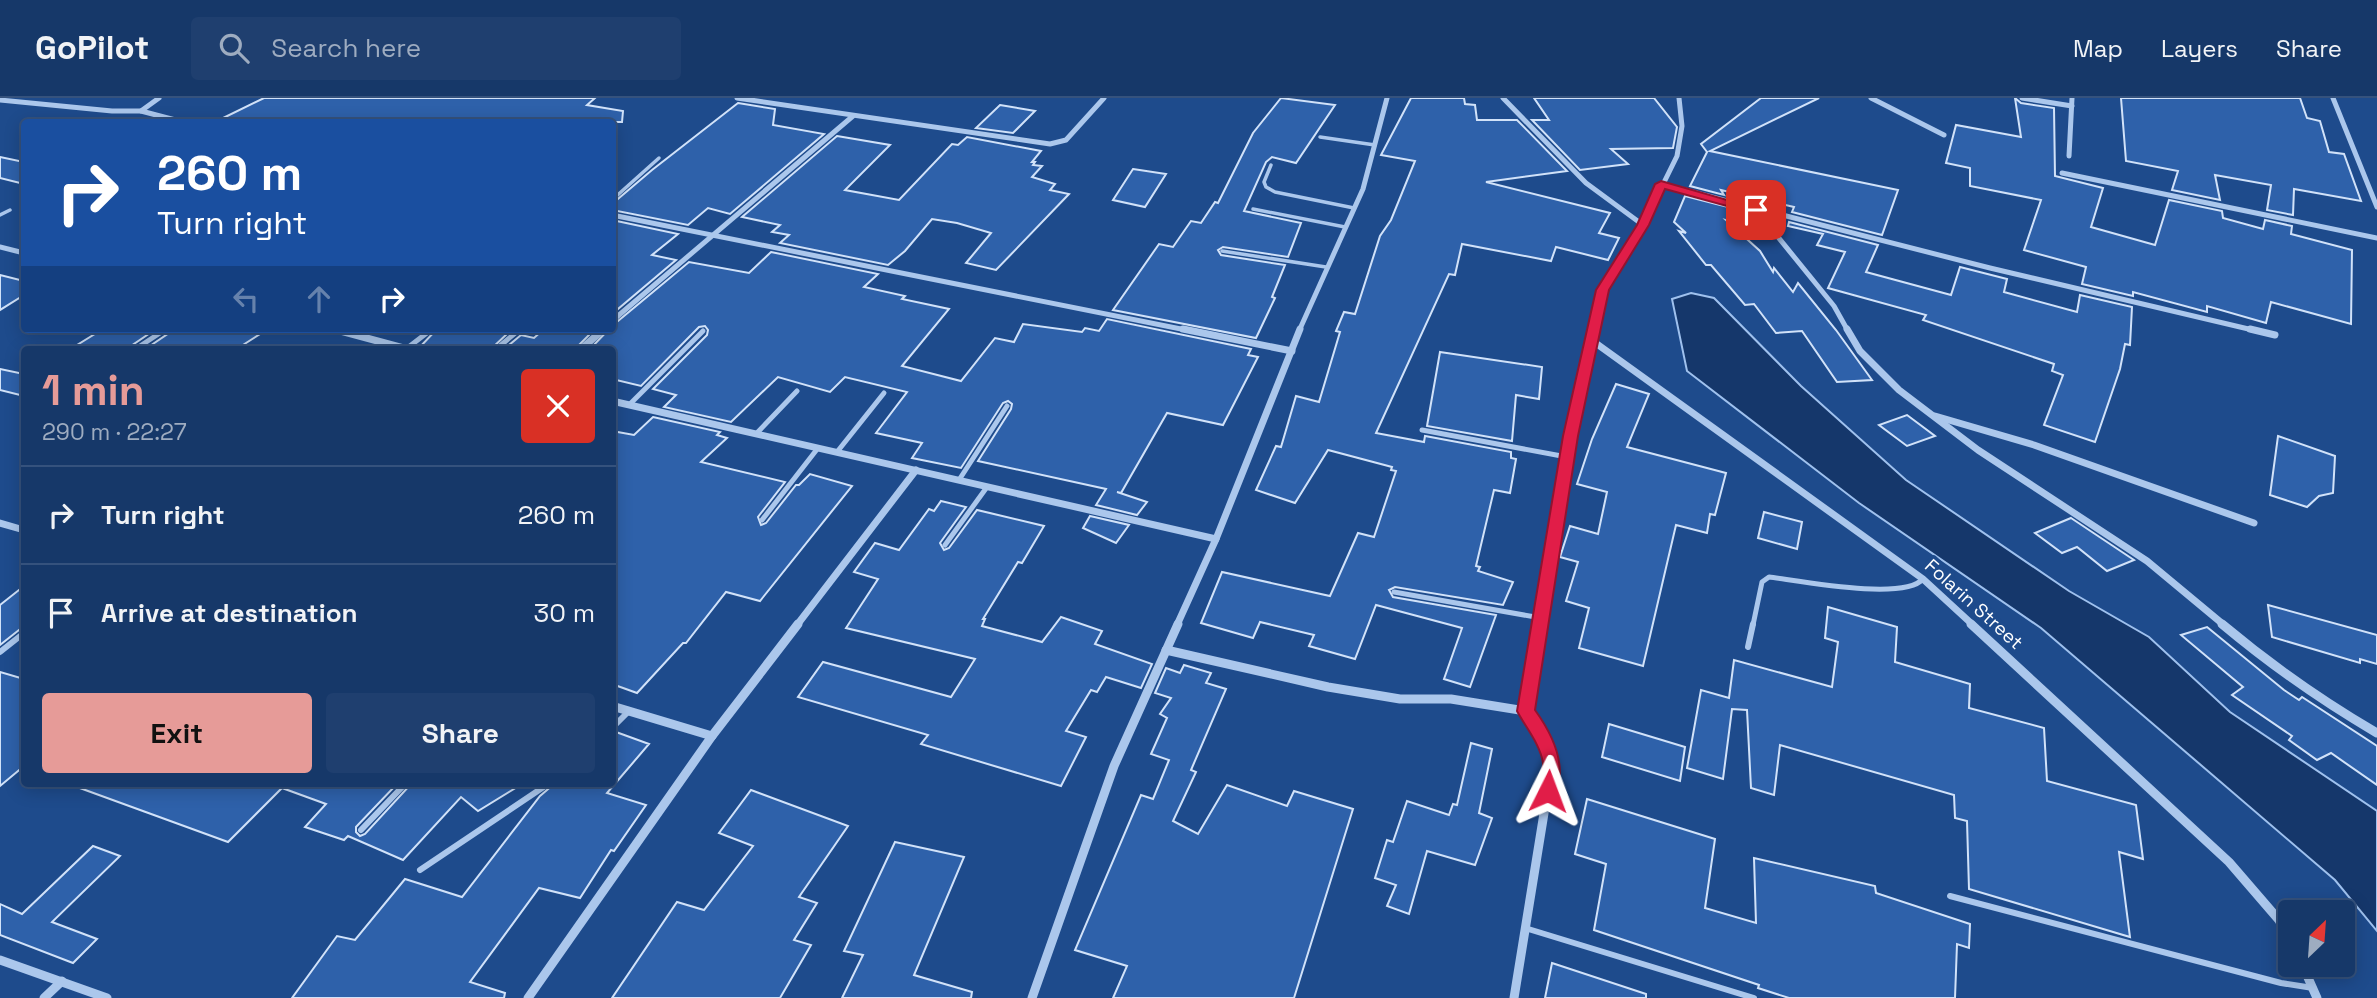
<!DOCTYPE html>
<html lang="en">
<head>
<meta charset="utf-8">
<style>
  :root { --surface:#163869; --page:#1f3f6f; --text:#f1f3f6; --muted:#9eacc0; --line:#35527d; --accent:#e69b98 }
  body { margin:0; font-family:"Space Grotesk",sans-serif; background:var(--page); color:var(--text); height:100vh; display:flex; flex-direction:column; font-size:26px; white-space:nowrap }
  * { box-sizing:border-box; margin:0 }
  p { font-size:23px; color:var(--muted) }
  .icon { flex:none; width:38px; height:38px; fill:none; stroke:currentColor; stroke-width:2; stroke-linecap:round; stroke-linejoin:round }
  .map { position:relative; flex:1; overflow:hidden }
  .drawer { position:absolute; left:21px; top:248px; width:595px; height:441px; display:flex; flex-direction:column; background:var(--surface); border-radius:7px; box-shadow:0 4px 18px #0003,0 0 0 2px var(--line) }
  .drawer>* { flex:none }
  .hud { position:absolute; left:21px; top:21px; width:595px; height:214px; border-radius:7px; box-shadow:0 4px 18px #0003,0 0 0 2px var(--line); background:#1a4fa0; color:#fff; overflow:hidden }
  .needle { width:46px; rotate:25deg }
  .buttons { position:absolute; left:2278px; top:802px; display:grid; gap:14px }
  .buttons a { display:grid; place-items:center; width:77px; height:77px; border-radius:7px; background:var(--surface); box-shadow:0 4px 18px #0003,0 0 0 2px var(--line); font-size:35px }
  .pin { position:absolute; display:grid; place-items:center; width:60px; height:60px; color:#fff; margin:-30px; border-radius:14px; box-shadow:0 4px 10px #0006 }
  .me { position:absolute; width:77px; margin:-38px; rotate:3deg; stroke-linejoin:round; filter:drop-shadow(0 0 5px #0008) }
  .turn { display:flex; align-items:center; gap:24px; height:147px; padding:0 21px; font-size:32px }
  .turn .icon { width:91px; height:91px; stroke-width:2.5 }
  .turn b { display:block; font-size:49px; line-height:60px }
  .lanes { display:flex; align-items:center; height:66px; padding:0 21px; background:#0003; justify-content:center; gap:35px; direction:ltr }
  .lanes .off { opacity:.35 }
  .round { display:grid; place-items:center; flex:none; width:74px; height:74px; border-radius:7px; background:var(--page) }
  .overview { display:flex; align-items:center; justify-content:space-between; height:119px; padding:0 21px }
  h1 { font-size:42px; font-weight:800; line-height:52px; color:var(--accent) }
  .action { display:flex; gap:14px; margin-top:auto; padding:14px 21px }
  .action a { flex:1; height:80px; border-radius:7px; background:var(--accent); color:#111; font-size:28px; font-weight:800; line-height:80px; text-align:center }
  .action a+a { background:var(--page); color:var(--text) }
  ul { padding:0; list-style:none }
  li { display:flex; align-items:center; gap:21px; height:98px; padding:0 21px; border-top:2px solid var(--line) }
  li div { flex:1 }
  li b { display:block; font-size:26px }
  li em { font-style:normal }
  header { display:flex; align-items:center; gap:42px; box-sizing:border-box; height:98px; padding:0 35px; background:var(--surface); border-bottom:2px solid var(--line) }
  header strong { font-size:33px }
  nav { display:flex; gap:38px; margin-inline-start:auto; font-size:24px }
  .search { width:490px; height:63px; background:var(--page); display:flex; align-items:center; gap:18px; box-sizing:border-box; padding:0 24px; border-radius:7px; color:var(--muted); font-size:26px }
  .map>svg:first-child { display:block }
  .water { fill:#15376b; stroke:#9fc1ee; stroke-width:2 }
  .building { fill:#2e61aa; stroke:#d1e2f9; stroke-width:2 }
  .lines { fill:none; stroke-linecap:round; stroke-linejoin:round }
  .lane-far2 { stroke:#abc7ec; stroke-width:3.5 }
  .lane-far1 { stroke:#abc7ec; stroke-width:5 }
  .lane { stroke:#abc7ec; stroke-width:6 }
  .street-far2 { stroke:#abc7ec; stroke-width:5 }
  .street-far1 { stroke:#abc7ec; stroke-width:7 }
  .street { stroke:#abc7ec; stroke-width:9 }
  .route { fill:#e11d48; stroke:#92132f; stroke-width:2 }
  .labels { text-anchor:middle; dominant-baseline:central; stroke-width:7; stroke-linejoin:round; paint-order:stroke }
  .street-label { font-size:19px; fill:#fff; stroke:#1e4b8c }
</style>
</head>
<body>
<header>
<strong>GoPilot</strong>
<div class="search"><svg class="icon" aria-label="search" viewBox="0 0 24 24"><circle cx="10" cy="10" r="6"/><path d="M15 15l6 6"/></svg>Search here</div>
<nav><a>Map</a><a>Layers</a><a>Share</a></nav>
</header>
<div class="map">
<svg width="2377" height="900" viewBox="0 0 2377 900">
  <rect width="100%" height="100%" fill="#1e4b8c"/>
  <path class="water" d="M 1691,195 L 1714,200 L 1801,288 L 1906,382 L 2069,493 L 2149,539 L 2230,614 L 2377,713 L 2377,833 L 2335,782 L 2041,530 L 1859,405 L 1687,273 L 1672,201 Z"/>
  <g class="building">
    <path d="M 264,0 L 595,0 L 587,7 L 623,13 L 622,24 L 215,24 Z"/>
    <path d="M 1281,0 L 1335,7 L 1296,65 L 1272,59 L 1266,64 L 1244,113 L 1301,125 L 1288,159 L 1223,149 L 1218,152 L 1221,157 L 1285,167 L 1272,199 L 1275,200 L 1256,240 L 1113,212 L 1159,146 L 1173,149 L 1191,123 L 1201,125 L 1215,104 L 1218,105 L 1253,35 Z"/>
    <path d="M 1411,0 L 1464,0 L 1465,6 L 1475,7 L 1477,22 L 1517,22 L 1567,73 L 1486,84 L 1610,115 L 1599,135 L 1619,140 L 1608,162 L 1556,149 L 1551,163 L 1462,146 L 1455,177 L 1449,176 L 1376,335 L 1424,344 L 1425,338 L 1511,354 L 1511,360 L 1516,361 L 1510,395 L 1494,392 L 1476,468 L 1480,469 L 1478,473 L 1513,484 L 1503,507 L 1395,489 L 1389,492 L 1393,499 L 1496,517 L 1470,589 L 1444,581 L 1462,530 L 1376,507 L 1355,561 L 1309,548 L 1314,537 L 1260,524 L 1253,540 L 1201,525 L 1222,474 L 1330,498 L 1358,435 L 1374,439 L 1396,373 L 1391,372 L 1392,369 L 1328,352 L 1295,405 L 1256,392 L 1276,348 L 1281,349 L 1296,298 L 1319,304 L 1340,234 L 1336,233 L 1344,214 L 1355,216 L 1380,138 L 1391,122 L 1415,63 L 1381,57 Z"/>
    <path d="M 1534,0 L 1654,0 L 1677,29 L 1673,50 L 1611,51 L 1628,66 L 1580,72 L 1532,22 L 1549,22 Z"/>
    <path d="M 1761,0 L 1819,0 L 1710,53 L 1898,92 L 1882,137 L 1792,114 L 1794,109 L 1721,92 L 1724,97 L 1690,88 L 1707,54 L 1701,46 Z"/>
    <path d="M 2015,0 L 2021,5 L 2054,10 L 2055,78 L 2103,90 L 2091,129 L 2155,147 L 2169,102 L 2222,113 L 2223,120 L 2263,131 L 2265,122 L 2292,128 L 2291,136 L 2352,152 L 2351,226 L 2271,204 L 2266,225 L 2207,208 L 2207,214 L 2133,194 L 2133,198 L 2082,186 L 2086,169 L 2024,152 L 2041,102 L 1970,88 L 1970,70 L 1946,65 L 1956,27 L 2021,39 Z"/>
    <path d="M 2121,0 L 2300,0 L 2307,20 L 2320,23 L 2329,54 L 2344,56 L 2361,103 L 2294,91 L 2293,117 L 2267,112 L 2271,87 L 2215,77 L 2220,102 L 2172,92 L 2178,73 L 2126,63 Z"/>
    <path d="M 738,5 L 775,11 L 773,27 L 824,36 L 730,116 L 708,110 L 688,127 L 612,112 L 612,106 L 652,72 Z"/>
    <path d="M 1000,7 L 1035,13 L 1013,35 L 976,30 Z"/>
    <path d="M 837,38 L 890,47 L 845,92 L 899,102 L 952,46 L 958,47 L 967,39 L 1041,53 L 1032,64 L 1035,64 L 1033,67 L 1042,68 L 1032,79 L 1055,86 L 1050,92 L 1069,96 L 996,172 L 966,165 L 991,135 L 957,125 L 932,121 L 905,153 L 888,167 L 780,145 L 789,137 L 772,134 L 780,127 L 742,119 Z"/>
    <path d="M 0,59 L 24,64 L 24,86 L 0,80 Z"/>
    <path d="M 1133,71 L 1166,76 L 1145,109 L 1113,102 Z"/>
    <path d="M 1685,98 L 1732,110 L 1736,116 L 1730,115 L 1739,125 L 1726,122 L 1760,153 L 1773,174 L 1774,170 L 1793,194 L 1798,185 L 1836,232 L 1872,282 L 1837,284 L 1802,233 L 1776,235 L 1754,206 L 1745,207 L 1711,167 L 1706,167 L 1679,133 L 1686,135 L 1674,124 Z"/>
    <path d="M 612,122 L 678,136 L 652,157 L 676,162 L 612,216 Z"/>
    <path d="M 1789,124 L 1878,147 L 1866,174 L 1951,197 L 1960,169 L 2007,181 L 2004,194 L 2077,214 L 2080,197 L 2132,209 L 2130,247 L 2125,246 L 2120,271 L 2095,344 L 2044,327 L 2063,277 L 2052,273 L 2054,266 L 1923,222 L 1926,217 L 1828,190 L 1845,154 L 1817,147 L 1823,136 L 1788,128 Z"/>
    <path d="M 771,154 L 878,176 L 864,189 L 905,198 L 902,201 L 949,211 L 902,268 L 961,283 L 995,240 L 1014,244 L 1023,226 L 1082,234 L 1085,230 L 1099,233 L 1107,221 L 1251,251 L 1248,257 L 1258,259 L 1223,327 L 1167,315 L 1121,395 L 1117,394 L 1147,404 L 1137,417 L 1096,407 L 1106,391 L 978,363 L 1011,311 L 1012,306 L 1008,303 L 1003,305 L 961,370 L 912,360 L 922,345 L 876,335 L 907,294 L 845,279 L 830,294 L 778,279 L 731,324 L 664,309 L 676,297 L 653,291 L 707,237 L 708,232 L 705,228 L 699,229 L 641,288 L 612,281 L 612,252 L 589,252 L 612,228 L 689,164 L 749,175 Z"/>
    <path d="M 0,177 L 24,183 L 24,197 L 0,212 Z"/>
    <path d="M 103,231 L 156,231 L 131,248 L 129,252 L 69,252 Z"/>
    <path d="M 171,231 L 268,231 L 235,252 L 144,252 L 169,235 Z"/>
    <path d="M 437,231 L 497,231 L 509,234 L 490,252 L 417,252 Z"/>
    <path d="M 544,231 L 595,231 L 574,252 L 503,252 L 521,237 L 534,240 Z"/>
    <path d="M 1440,254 L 1542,269 L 1539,301 L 1516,297 L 1512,343 L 1427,328 Z"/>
    <path d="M 0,271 L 24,276 L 24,298 L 0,292 Z"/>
    <path d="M 1616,286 L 1649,296 L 1627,349 L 1726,375 L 1715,417 L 1710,416 L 1707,435 L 1676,427 L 1643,568 L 1579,550 L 1589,510 L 1566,503 L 1578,464 L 1560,459 L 1570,428 L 1598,436 L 1607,394 L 1577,386 L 1592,341 Z"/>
    <path d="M 1907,317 L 1935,338 L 1907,348 L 1879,327 Z"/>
    <path d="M 653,319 L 720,334 L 717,337 L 727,340 L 701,364 L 785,384 L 758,419 L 761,427 L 766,425 L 796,387 L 799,387 L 810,376 L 852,388 L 760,503 L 726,494 L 686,545 L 683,545 L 637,595 L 612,586 L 612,333 L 634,337 Z"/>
    <path d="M 2278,338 L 2335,358 L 2333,395 L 2319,398 L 2307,409 L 2270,397 Z"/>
    <path d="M 941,403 L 966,409 L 940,445 L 944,452 L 949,450 L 977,412 L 1044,428 L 1022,465 L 1018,464 L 983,521 L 985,521 L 982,528 L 1042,544 L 1061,519 L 1102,533 L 1095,546 L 1152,566 L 1141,590 L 1106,579 L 1097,594 L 1091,592 L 1066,633 L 1086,639 L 1061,688 L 921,646 L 928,637 L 798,599 L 823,564 L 951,599 L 975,561 L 846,530 L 878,481 L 854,474 L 875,445 L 899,452 L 929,411 L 934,413 Z"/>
    <path d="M 1764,414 L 1802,424 L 1797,451 L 1758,440 Z"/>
    <path d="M 1090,418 L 1129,427 L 1116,445 L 1083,430 Z"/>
    <path d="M 2071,420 L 2134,462 L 2107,473 L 2077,449 L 2062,455 L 2035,435 Z"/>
    <path d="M 24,488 L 24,528 L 0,547 L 0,507 Z"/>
    <path d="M 2268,507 L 2377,537 L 2377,566 L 2360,561 L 2360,565 L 2272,539 Z"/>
    <path d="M 1828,509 L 1897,529 L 1895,564 L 1970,586 L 1969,610 L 2044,630 L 2047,683 L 2136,707 L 2143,761 L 2119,754 L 2130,839 L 1969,791 L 1967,723 L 1955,720 L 1954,697 L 1780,647 L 1774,697 L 1751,690 L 1747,612 L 1732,611 L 1723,681 L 1687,670 L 1701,592 L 1729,600 L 1734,562 L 1832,589 L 1838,544 L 1825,540 Z"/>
    <path d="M 2207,529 L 2284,592 L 2299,602 L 2302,599 L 2377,648 L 2377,687 L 2331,655 L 2317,662 L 2289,642 L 2292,638 L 2232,597 L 2243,589 L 2181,537 Z"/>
    <path d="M 1184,567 L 1211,575 L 1206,585 L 1226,591 L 1191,672 L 1196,674 L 1173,723 L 1198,736 L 1227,687 L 1287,708 L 1294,693 L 1353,711 L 1294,900 L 1113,900 L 1127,868 L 1075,852 L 1141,697 L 1153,701 L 1169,662 L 1151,656 L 1167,620 L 1160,616 L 1171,600 L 1155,595 L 1166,570 L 1180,575 Z"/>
    <path d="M 0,574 L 24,581 L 24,668 L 0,688 Z"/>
    <path d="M 1609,626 L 1685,649 L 1680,683 L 1602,659 Z"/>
    <path d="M 616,634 L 649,646 L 607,695 L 646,707 L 614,753 L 611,752 L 580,800 L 539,790 L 470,884 L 505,895 L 504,900 L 292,900 L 337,838 L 355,842 L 405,781 L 462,799 L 540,698 L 554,686 L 612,686 L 612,636 Z"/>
    <path d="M 1471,645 L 1492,651 L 1479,715 L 1492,720 L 1475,767 L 1427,753 L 1409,816 L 1387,808 L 1396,787 L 1375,780 L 1387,742 L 1393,744 L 1407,703 L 1449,717 L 1453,706 L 1457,707 Z"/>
    <path d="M 77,686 L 397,686 L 356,729 L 356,734 L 360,738 L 365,736 L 411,686 L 522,686 L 478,713 L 461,699 L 403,762 L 348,738 L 344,742 L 305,729 L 326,706 L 282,690 L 228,744 L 77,689 Z"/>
    <path d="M 751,692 L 848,728 L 799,799 L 817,805 L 794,842 L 811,847 L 780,900 L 612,900 L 677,804 L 704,812 L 753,748 L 719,735 Z"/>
    <path d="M 1587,701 L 1715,741 L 1705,810 L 1756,825 L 1754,760 L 1875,788 L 1876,795 L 1970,826 L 1969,850 L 1957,846 L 1955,900 L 1789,900 L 1758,890 L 1759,887 L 1594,832 L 1606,766 L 1575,756 Z"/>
    <path d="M 895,744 L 964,759 L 914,877 L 972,894 L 971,900 L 842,900 L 863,857 L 844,853 Z"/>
    <path d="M 93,748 L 120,758 L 52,824 L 97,841 L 73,865 L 0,837 L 0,806 L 22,816 Z"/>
    <path d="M 1552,865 L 1646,896 L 1646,900 L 1545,900 Z"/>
  </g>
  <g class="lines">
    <g class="lane-far2">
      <path d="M 1320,39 L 1375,47"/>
      <path d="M 1271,67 L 1264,84 L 1266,89 L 1275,94 L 1354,110"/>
      <path d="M 612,102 L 659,60"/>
      <path d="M 1253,111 L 1345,129"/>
      <path d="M 0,117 L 10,112"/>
      <path d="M 1222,153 L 1326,169"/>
      <path d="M 163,233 L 166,231"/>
      <path d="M 430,233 L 432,231"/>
      <path d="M 518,233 L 520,231"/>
    </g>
    <g class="lane-far1">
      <path d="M 406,251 L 432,231"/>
      <path d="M 134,252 L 166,231"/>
      <path d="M 495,252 L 520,231"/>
      <path d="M 629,307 L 703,233"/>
      <path d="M 1422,332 L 1567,359"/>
      <path d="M 756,336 L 797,293"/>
      <path d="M 837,354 L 884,295"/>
      <path d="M 959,382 L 1007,308"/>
      <path d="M 762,422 L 818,350"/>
      <path d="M 945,447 L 987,389"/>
      <path d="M 1394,494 L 1541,520"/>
      <path d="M 1753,527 L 1762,484 L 1769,479 C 1800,483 1904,503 1923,481"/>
    </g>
    <g class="lane">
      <path d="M 1748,549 L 1753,526"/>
      <path d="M 0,554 L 24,535"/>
      <path d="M 612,630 L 629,613"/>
      <path d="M 361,732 L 405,686"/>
      <path d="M 420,772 L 548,686"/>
      <path d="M 1950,798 L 2281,885 L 2313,890"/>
      <path d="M 1525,830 L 1754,900"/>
    </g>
    <g class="street-far2">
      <path d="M 159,0 L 141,13 L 183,24"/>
      <path d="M 737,0 L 1050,46 L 1066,42 L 1104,0"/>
      <path d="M 1503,0 L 1586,85 L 1643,127"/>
      <path d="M 1871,0 L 1944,37"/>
      <path d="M 2022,0 L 2072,8"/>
      <path d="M 2333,0 L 2377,109"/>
      <path d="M 0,2 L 112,13 L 141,13"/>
      <path d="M 2069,58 L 2072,0"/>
      <path d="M 2062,75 L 2377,140"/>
      <path d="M 1661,86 L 1990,170 L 2257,233"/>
      <path d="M 1756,112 L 1834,208 L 1848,233"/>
      <path d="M 612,117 L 1191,233"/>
      <path d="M 0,149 L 24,155"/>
      <path d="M 612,223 L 853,18"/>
      <path d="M 333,231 L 340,233"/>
      <path d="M 602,233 L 604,231"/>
      <path d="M 1299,233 L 1363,91 L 1387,0"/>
      <path d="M 1592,233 L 1603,192 L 1643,127 L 1677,58 L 1682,28 L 1679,0"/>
    </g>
    <g class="street-far1">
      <path d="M 333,231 L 411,252"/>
      <path d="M 1183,231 L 1292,253"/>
      <path d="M 1847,231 L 1860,253 L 1899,292 L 1978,352 L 2147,463 L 2224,527"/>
      <path d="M 2250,231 L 2275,237"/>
      <path d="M 1590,241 L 1923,481 L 1973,527"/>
      <path d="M 580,252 L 604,231"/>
      <path d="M 612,303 L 1216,441"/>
      <path d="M 1935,318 L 2034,347 L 2254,425"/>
      <path d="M 0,425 L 24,432"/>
      <path d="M 797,527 L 916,372"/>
      <path d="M 1177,527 L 1216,441 L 1300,231"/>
      <path d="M 1540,527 L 1571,338 L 1593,231"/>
    </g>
    <g class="street">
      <path d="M 1971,526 L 2229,764 L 2279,822 L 2291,844"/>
      <path d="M 2222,526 C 2271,567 2322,603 2377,635"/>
      <path d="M 1166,552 L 1328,589 L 1400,601 L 1451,601 L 1526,613"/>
      <path d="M 612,608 L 712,638"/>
      <path d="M 0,862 L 107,900"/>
      <path d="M 2302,866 L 2317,900"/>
      <path d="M 44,900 L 62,883"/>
      <path d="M 528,900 L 712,638 L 798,526"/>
      <path d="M 1032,900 L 1114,668 L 1178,526"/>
      <path d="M 1514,900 L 1552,666 L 1538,631 L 1526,613 L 1540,526"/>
    </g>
  </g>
  <path class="route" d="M 1661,83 L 1762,112 L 1756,116 L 1665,91 L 1649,127 L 1609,192 L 1578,338 L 1535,612 C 1553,637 1569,669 1554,699 L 1548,701 L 1541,699 C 1535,688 1544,677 1543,665 C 1540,646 1526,630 1517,613 L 1563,338 L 1596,192 L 1637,127 L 1655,86 Z"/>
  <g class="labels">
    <g class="street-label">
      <text transform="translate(1974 506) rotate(42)">Folarin Street</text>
    </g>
  </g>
</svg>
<div class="buttons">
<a><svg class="needle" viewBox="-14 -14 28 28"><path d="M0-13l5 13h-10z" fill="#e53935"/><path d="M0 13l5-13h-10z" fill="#9eacc0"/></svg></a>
</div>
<div class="pin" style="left:1756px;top:112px;background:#d93025"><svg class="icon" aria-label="arrive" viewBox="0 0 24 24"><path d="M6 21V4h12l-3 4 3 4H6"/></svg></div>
<svg class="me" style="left:1548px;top:693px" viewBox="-20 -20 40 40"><path d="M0-17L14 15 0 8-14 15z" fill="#e11d48" stroke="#fff" stroke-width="4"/></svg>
<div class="hud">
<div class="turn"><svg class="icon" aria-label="right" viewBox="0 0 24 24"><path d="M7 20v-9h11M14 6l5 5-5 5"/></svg><div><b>260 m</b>Turn right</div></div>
<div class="lanes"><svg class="icon off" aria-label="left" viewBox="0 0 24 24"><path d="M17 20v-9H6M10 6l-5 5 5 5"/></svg><svg class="icon off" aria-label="ahead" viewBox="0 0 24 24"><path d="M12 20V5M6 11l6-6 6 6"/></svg><svg class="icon" aria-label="right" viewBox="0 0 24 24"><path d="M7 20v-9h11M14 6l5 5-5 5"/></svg></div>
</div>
<section class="drawer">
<div class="overview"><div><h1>1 min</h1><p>290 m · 22:27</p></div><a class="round" style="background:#d93025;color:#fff"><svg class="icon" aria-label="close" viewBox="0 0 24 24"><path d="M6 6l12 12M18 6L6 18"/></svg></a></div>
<ul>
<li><svg class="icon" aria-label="right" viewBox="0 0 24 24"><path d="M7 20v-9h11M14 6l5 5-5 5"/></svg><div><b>Turn right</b></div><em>260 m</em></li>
<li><svg class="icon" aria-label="arrive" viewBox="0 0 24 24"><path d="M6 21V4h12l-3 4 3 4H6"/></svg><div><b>Arrive at destination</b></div><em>30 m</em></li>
</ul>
<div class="action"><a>Exit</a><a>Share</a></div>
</section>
</div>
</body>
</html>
